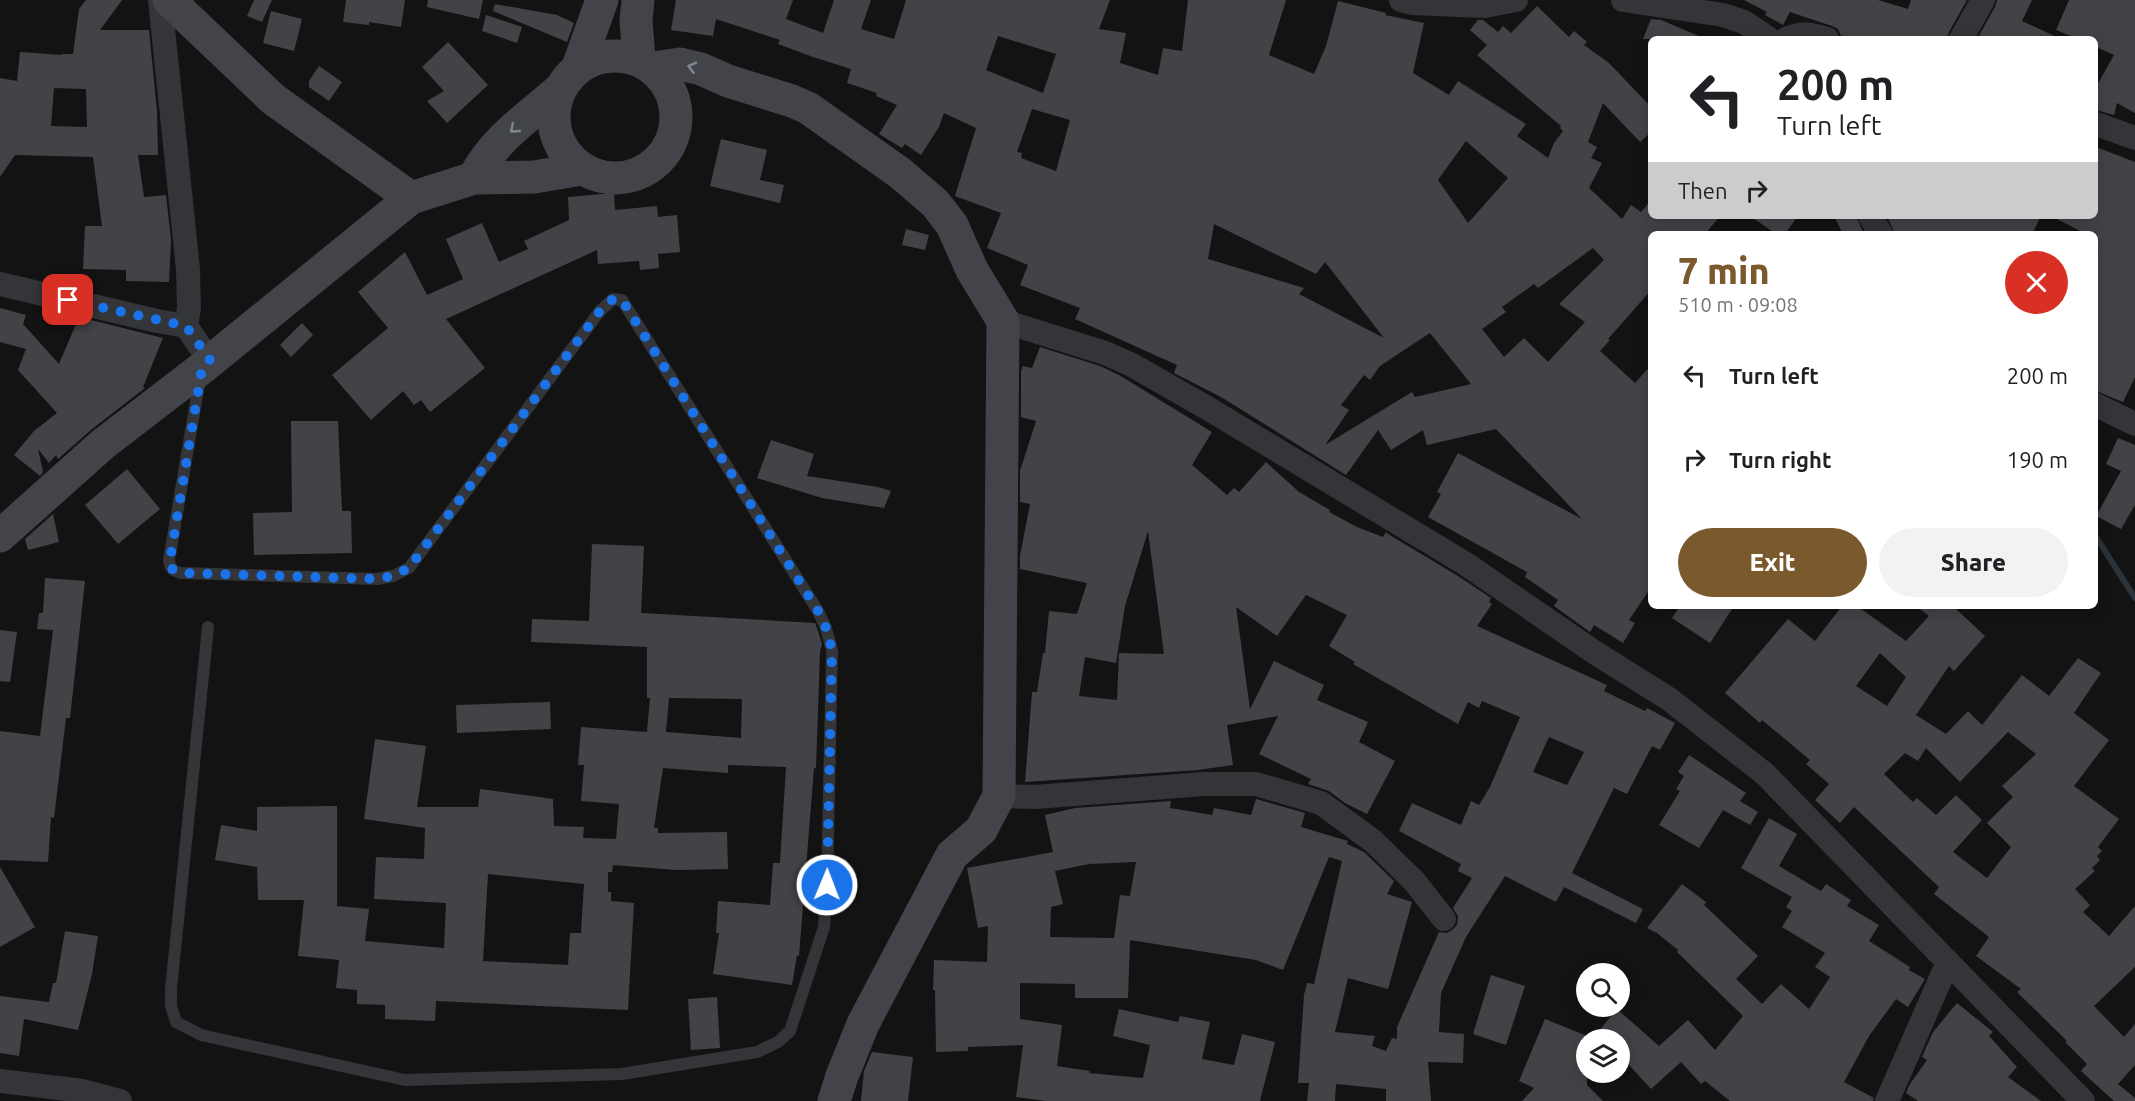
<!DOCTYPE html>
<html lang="en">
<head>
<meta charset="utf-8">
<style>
  :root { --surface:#fff; --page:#f2f2f2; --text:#202124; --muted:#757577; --accent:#7a592d }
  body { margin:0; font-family:Ubuntu,sans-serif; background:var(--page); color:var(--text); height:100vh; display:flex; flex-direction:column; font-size:22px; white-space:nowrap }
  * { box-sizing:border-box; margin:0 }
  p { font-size:20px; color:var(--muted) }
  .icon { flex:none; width:33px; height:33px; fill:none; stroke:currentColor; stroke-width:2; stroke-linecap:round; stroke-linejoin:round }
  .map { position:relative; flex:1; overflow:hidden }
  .side { position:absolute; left:1648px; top:231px; width:450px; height:378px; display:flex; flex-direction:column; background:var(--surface); border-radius:9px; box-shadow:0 3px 15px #0003 }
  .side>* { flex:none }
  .banner { position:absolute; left:1648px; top:36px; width:450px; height:183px; border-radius:9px; box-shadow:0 3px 15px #0003; background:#fff; color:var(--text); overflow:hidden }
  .controls { position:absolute; left:1576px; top:963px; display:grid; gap:12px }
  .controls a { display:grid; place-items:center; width:54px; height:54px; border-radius:50%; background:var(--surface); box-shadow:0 3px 15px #0003; font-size:30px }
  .pin { position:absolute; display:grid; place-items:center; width:51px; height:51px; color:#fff; margin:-26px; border-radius:12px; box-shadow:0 3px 9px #0006 }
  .me { position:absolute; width:66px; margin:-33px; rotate:1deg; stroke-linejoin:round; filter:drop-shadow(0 0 4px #0008) }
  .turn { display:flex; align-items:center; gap:21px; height:126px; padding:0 30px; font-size:27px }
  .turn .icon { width:78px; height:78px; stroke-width:2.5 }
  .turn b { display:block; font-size:42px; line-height:51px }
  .then { display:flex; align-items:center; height:57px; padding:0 30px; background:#0003; gap:12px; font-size:22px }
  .round { display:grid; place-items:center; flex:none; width:63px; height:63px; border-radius:32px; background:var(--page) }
  .headline { display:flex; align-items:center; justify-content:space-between; height:102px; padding:0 30px }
  h1 { font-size:36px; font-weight:800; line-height:45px; color:var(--accent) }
  .cta { display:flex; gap:12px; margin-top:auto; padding:12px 30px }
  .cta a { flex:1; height:69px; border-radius:36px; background:var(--accent); color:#fff; font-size:24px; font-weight:800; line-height:69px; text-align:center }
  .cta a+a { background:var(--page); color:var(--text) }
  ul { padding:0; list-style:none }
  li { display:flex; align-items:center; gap:18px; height:84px; padding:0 30px }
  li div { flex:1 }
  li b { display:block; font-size:22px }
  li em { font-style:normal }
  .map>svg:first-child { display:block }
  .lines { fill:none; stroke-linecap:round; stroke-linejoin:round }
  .stream { stroke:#2c3439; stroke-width:6 }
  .building { fill:#424347; fill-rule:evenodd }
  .lane { stroke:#343539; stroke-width:12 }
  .street { stroke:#343539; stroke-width:24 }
  .secondary { stroke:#424449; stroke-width:33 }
  .oneway { stroke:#82878f }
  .route { stroke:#1a73e8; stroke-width:10; stroke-dasharray:0 18 }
</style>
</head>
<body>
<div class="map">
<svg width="2135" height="1101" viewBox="0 0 2135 1101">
  <rect width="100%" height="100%" fill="#131314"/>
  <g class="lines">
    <path class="stream" d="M 2096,537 L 2135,598"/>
  </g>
  <g class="building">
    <path d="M 86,0 L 122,0 L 100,30 L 149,30 L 157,111 L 158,155 L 138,155 L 144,197 L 166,195 L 171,240 L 169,282 L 126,281 L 126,270 L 83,269 L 85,226 L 102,226 L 93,157 L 15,155 L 0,177 L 0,78 L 17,81 L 20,52 L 62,55 L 62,54 L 73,54 L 79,9 ZM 54,88 L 86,89 L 87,127 L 51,126 Z"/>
    <path d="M 254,0 L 272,0 L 262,22 L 247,16 Z"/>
    <path d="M 346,0 L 405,0 L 401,27 L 369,22 L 369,25 L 343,22 Z"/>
    <path d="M 428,0 L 483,0 L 479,19 L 427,7 Z"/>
    <path d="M 676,0 L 793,0 L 786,19 L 823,33 L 834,0 L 871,0 L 861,29 L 894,39 L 906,0 L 1110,0 L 1099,29 L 1126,33 L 1120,63 L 1158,75 L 1163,48 L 1182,51 L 1188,0 L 1286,0 L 1269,55 L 1314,74 L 1326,46 L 1338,1 L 1386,13 L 1385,15 L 1424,23 L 1413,73 L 1449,95 L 1458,81 L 1526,124 L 1517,136 L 1548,158 L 1554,143 L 1563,131 L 1560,128 L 1561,126 L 1477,55 L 1487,45 L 1470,30 L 1478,20 L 1483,20 L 1498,32 L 1503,26 L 1511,33 L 1537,6 L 1569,37 L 1574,31 L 1587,42 L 1584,45 L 1609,63 L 1652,108 L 1652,131 L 1640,142 L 1603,103 L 1588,142 L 1597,147 L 1591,158 L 1602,163 L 1589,188 L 1622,219 L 1631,205 L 1641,212 L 1652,199 L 1652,216 L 1720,216 L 1705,234 L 1652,234 L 1652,289 L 1608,339 L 1610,340 L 1600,351 L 1635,383 L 1652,364 L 1652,586 L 1629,620 L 1635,623 L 1623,643 L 1594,625 L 1590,632 L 1554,606 L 1558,600 L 1525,577 L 1527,572 L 1428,517 L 1441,494 L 1437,492 L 1458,453 L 1582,519 L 1496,429 L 1427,445 L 1423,430 L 1391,450 L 1378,430 L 1346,475 L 1221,397 L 1174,373 L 1177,365 L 1075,319 L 1080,308 L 1020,285 L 1028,265 L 987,248 L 1001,213 L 955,196 L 976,128 L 944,113 L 939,127 L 921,155 L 905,144 L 902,148 L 879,134 L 897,105 L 876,96 L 877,93 L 847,83 L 851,69 L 813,57 L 778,44 L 780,40 L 716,19 L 713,36 L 671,30 ZM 998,36 L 1056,54 L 1043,93 L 986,70 ZM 1032,109 L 1070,120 L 1056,171 L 1021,158 L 1022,153 L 1017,152 ZM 1466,141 L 1508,178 L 1468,223 L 1438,180 ZM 1214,224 L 1316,274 L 1325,262 L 1384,338 L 1299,294 L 1304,288 L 1208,259 ZM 1593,248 L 1604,260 L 1559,304 L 1585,322 L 1548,362 L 1524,338 L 1504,357 L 1482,329 L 1506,312 L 1502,307 L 1534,284 L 1538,288 ZM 1430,333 L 1471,384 L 1415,397 L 1412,392 L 1325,445 L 1349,410 L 1341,405 L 1364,375 L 1370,380 L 1380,366 Z"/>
    <path d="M 1744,0 L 1878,0 L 1908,9 L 1911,0 L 1967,0 L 1949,32 L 1947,39 L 1851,39 L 1841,36 L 1838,29 L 1832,26 L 1790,12 L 1783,25 L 1765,15 L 1767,12 Z"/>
    <path d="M 1997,0 L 2032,0 L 2022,21 L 2061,39 L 1977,39 L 1995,7 Z"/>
    <path d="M 2069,0 L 2135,0 L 2135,113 L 2117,103 L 2114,115 L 2096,110 L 2096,87 L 2114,55 L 2096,47 L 2096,39 L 2078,39 L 2056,30 Z"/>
    <path d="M 495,4 L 557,15 L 574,23 L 567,42 L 493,11 Z"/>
    <path d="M 271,11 L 302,19 L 294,51 L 263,43 Z"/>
    <path d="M 486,15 L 522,27 L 517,43 L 482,31 Z"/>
    <path d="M 1651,19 L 1661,20 L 1706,39 L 1643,39 Z"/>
    <path d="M 448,42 L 488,85 L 447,123 L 427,101 L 444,91 L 422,67 Z"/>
    <path d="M 319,66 L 342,82 L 329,101 L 309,87 L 309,81 Z"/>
    <path d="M 721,139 L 767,150 L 760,180 L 784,185 L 780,203 L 710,186 Z"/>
    <path d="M 2096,147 L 2135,162 L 2135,377 L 2123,402 L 2096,391 L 2096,234 L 2086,234 L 2051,216 L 2096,216 Z"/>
    <path d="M 614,193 L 615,210 L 657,206 L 658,217 L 677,215 L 680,252 L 658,254 L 659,268 L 640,270 L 639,261 L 598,264 L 597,250 L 446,319 L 485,368 L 430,412 L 421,400 L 414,405 L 403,391 L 371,420 L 332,375 L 388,328 L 358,292 L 405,252 L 427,295 L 463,279 L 446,239 L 482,223 L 499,262 L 528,249 L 524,241 L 569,220 L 568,197 Z"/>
    <path d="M 1750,216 L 1798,216 L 1785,234 L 1776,234 Z"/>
    <path d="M 1834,216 L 1856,216 L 1864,234 L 1843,234 Z"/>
    <path d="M 1887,216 L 2041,216 L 2032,234 L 1895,234 Z"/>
    <path d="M 906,229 L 929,235 L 925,250 L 902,245 Z"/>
    <path d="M 0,308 L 26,315 L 23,324 L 59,364 L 79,317 L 163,338 L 143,387 L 145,388 L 92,429 L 58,459 L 56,455 L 49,463 L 38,449 L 43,472 L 40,476 L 14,455 L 34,431 L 57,413 L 18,370 L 26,349 L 0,342 Z"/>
    <path d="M 302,323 L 313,335 L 291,357 L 280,345 Z"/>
    <path d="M 1040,347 L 1100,366 L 1119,375 L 1212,432 L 1192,465 L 1227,495 L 1234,488 L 1239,492 L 1266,462 L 1299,492 L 1330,510 L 1329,512 L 1357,527 L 1383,537 L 1386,532 L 1388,534 L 1458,576 L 1491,598 L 1489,602 L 1492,604 L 1477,626 L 1607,685 L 1604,691 L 1645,711 L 1647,708 L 1675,723 L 1660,750 L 1652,746 L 1627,794 L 1614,788 L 1572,873 L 1643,909 L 1636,923 L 1564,887 L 1556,902 L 1505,876 L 1466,937 L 1441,993 L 1439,1032 L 1464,1034 L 1463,1063 L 1428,1062 L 1431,1101 L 1386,1101 L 1386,1089 L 1336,1084 L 1335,1101 L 1307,1101 L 1309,1083 L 1298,1083 L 1304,995 L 1307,983 L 1314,984 L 1342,861 L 1329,857 L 1283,970 L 1256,960 L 1130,940 L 1128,998 L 1075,998 L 1075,984 L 1020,983 L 1020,1019 L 1062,1025 L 1057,1066 L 1090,1071 L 1089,1073 L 1143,1078 L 1150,1045 L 1113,1036 L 1119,1009 L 1178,1022 L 1180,1016 L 1210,1022 L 1202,1059 L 1234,1065 L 1242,1034 L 1275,1042 L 1260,1101 L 1046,1101 L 1016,1097 L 1023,1045 L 968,1047 L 968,1051 L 936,1052 L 935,990 L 933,990 L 934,960 L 987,962 L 988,926 L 978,928 L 967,868 L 1053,852 L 1045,815 L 1075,808 L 1171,801 L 1170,808 L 1212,815 L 1214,808 L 1251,815 L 1256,799 L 1305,813 L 1301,827 L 1348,841 L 1347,844 L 1364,852 L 1394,881 L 1387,894 L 1412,902 L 1388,989 L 1348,978 L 1335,1032 L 1375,1036 L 1372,1046 L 1386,1051 L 1392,1038 L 1397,1039 L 1397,1027 L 1439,932 L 1447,933 L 1452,930 L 1457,925 L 1458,916 L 1453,908 L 1472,878 L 1458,871 L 1461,864 L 1399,831 L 1412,803 L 1461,825 L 1471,801 L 1479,805 L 1490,787 L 1520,717 L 1482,701 L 1479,708 L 1468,702 L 1458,724 L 1353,664 L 1355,662 L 1329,646 L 1347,615 L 1306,595 L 1277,636 L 1236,607 L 1250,709 L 1274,661 L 1324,685 L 1317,700 L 1368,722 L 1359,742 L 1395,761 L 1367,814 L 1345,803 L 1329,791 L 1308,784 L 1311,779 L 1259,754 L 1278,716 L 1227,725 L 1233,765 L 1198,770 L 1025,782 L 1032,692 L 1037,692 L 1043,653 L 1045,653 L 1049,611 L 1077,614 L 1087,583 L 1020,569 L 1020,556 L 1030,504 L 1020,502 L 1020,471 L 1036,421 L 1021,417 L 1021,371 L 1023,366 L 1032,368 ZM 1148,531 L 1164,654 L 1119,653 L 1117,700 L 1079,696 L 1085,657 L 1116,663 L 1125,606 ZM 1549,737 L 1584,752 L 1567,785 L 1533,772 ZM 1136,862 L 1130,896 L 1120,895 L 1114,938 L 1050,937 L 1051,907 L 1063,904 L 1055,871 L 1089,864 Z"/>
    <path d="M 291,421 L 338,421 L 342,511 L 351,511 L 352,553 L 254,555 L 253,513 L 292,512 Z"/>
    <path d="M 2118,438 L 2135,445 L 2135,505 L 2121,529 L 2096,516 L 2121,471 L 2106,464 Z"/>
    <path d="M 771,440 L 814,454 L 807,476 L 878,487 L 891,491 L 884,508 L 822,498 L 757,478 Z"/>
    <path d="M 127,469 L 160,509 L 118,544 L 85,505 Z"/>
    <path d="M 53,514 L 59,542 L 28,550 L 25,539 Z"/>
    <path d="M 592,544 L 644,546 L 641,613 L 815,623 L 818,631 L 822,644 L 820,652 L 816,768 L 814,768 L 799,956 L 797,955 L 792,985 L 713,974 L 719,933 L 716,933 L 718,901 L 770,905 L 773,863 L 780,863 L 786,767 L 728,765 L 728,773 L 663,768 L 654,828 L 658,828 L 658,833 L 727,832 L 728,869 L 677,870 L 613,865 L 612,872 L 608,872 L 608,892 L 611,892 L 611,901 L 634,903 L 628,1010 L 436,1001 L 435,1021 L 385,1019 L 385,1005 L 357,1004 L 357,990 L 336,988 L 339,960 L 298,956 L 304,900 L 258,900 L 257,867 L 215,860 L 221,825 L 257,831 L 257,807 L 337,806 L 337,906 L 369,909 L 365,941 L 444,948 L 446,903 L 374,899 L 376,857 L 424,859 L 425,828 L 364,819 L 375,739 L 426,746 L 417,807 L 478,807 L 480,789 L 553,799 L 554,826 L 584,827 L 583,838 L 616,839 L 619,804 L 581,801 L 584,765 L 578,765 L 581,727 L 647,732 L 650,698 L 647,698 L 647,647 L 531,642 L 532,619 L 589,621 ZM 669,698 L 742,699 L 741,738 L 666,732 ZM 488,874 L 584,884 L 581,933 L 570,933 L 568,965 L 483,961 Z"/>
    <path d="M 45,578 L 85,581 L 70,718 L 66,718 L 54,818 L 51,817 L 48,862 L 0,860 L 0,731 L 40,736 L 53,630 L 37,629 L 39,613 L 43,613 Z"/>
    <path d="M 1680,606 L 1734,606 L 1710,643 L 1672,618 Z"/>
    <path d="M 1842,606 L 1857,606 L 1906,641 L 1929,616 L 1916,606 L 1953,606 L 1985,636 L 1954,671 L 1949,666 L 1916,715 L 1946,734 L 1968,711 L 1982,725 L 2022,675 L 2049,696 L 2078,658 L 2101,673 L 2074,713 L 2109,740 L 2074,786 L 2119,819 L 2098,847 L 2102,851 L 2097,856 L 2100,860 L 2092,868 L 2095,871 L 2075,889 L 2090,905 L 2083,912 L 2109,936 L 2135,906 L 2135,967 L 2094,1006 L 2124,1037 L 2135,1024 L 2135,1065 L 2118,1084 L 2135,1098 L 2135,1101 L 2114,1101 L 2081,1071 L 2087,1064 L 2065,1042 L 2067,1041 L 2017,992 L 2021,989 L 1976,956 L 1989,937 L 1934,894 L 1939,887 L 1854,807 L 1840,823 L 1815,800 L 1829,784 L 1806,764 L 1810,760 L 1762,720 L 1760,723 L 1725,693 L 1788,619 L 1815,641 ZM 1880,653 L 1906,677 L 1887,706 L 1856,686 ZM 2008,732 L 2036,754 L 2002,786 L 2013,797 L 1987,823 L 2011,847 L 1987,878 L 1953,852 L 1982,820 L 1956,795 L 1936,815 L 1917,798 L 1913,802 L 1884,774 L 1905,753 L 1918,761 L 1926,748 L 1960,782 Z"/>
    <path d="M 0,630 L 17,632 L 10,682 L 0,681 Z"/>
    <path d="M 550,702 L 551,729 L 457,733 L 456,705 Z"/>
    <path d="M 1689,755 L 1746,793 L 1740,801 L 1758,812 L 1750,825 L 1723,810 L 1699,848 L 1659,825 L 1680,791 L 1676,789 L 1684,776 L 1678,772 Z"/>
    <path d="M 1769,818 L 1797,834 L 1779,866 L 1821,891 L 1826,884 L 1851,900 L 1847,906 L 1879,925 L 1869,941 L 1910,967 L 1909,970 L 1925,979 L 1908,1007 L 1896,999 L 1869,1036 L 1844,1082 L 1874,1098 L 1873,1101 L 1730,1101 L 1705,1081 L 1701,1084 L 1681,1062 L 1651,1089 L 1620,1055 L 1620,1040 L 1591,1040 L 1617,1009 L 1659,1046 L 1688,1020 L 1715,1050 L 1743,1016 L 1677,952 L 1678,950 L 1657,933 L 1647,928 L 1682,884 L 1706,902 L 1704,905 L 1758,956 L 1736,979 L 1762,1004 L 1781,984 L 1809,1009 L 1830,977 L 1815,967 L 1825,953 L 1782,927 L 1792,911 L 1786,907 L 1792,897 L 1741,868 Z"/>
    <path d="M 0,867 L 35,927 L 0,947 Z"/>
    <path d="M 65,931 L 98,936 L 92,974 L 78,1030 L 24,1019 L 19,1056 L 0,1053 L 0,996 L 49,1002 L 53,983 L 56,983 Z"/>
    <path d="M 1491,975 L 1525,986 L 1506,1045 L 1473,1034 Z"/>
    <path d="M 717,997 L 720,1048 L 691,1050 L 688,999 Z"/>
    <path d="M 1957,1003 L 1993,1032 L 1989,1036 L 2017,1067 L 2008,1077 L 2041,1101 L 1918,1101 L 1906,1093 L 1910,1084 L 1927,1060 L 1922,1057 L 1933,1032 Z"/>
    <path d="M 1545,1019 L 1587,1036 L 1587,1085 L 1603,1101 L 1522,1101 L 1534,1088 L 1519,1081 Z"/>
    <path d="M 872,1052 L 913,1057 L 908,1101 L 861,1101 L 864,1071 Z"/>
  </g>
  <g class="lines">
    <path class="lane" d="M 200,378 L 169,560 C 170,569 173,571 181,573 L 377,579 L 393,576 L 409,568 L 600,311 L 613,299 L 622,300 L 818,611 L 826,628 L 832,650 L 827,885 L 824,927 L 790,1031 L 778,1042 L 757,1052 L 622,1074 L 405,1080 L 201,1035 L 176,1022 L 171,1006 L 171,989 L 208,627"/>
    <g class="street">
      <path d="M 160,0 L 188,269 L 189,308 L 186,326"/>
      <path d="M 1401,0 L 1412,3 L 1485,6 L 1516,0"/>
      <path d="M 1623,0 L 1723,15 L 1744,22 L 1769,39"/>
      <path d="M 1786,39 C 1801,32 1811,34 1827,39"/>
      <path d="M 1961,39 L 1983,0"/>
      <path d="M 2096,124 L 2135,138"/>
      <path d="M 1870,216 L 1881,234"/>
      <path d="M 0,284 L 157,321 L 186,326 L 210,361"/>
      <path d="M 1003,321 L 1105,353 L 1132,365 L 1209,409 L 1466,564 L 1594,652 L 1669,699 L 1765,774 L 2083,1101"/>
      <path d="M 2096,405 L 2135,424"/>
      <path d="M 999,796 L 1035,797 L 1204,784 L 1256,784 L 1321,803 L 1373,841 L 1414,881 L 1444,919"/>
      <path d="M 0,1081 L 83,1091 L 120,1101"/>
      <path d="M 1887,1101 L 1948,962"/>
    </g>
    <g class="secondary">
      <path d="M 169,0 L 273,99 L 411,198"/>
      <path d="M 638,0 L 636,20 L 639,60"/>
      <circle cx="615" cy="117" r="61"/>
      <path d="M 578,67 L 602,0"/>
      <path d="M 654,68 L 680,64 L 701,69 L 728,81 L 792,101 L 808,108 L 900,173 L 935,203 L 952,225 L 972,270 L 1003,321 L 999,796 L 981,830 L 952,855 L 863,1024 L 842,1076 L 834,1101"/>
      <path d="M 474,178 C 492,141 528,117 558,91"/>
      <path d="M 0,536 L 103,444 L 202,368 L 411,198 L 474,178 L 534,177 L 582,169"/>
    </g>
  </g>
  <defs><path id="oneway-chevron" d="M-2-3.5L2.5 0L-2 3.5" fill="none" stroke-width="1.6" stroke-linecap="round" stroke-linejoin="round" transform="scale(1.5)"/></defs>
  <g class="oneway">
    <use href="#oneway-chevron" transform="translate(692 67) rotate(-166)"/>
    <use href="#oneway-chevron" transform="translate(514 129) rotate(139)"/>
  </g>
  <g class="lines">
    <path class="route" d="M 68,300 L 186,326 L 210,360 L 202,368 L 170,560 C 170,569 173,571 181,573 L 377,579 L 393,576 L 409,568 L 600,311 L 613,299 L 622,300 L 818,611 L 826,628 L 832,650 L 827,885"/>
  </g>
</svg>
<div class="controls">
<a><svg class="icon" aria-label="search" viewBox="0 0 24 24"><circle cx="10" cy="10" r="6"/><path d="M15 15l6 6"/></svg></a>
<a><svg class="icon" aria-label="layers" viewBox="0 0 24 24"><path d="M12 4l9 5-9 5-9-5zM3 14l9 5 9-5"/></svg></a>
</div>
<div class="pin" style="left:68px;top:300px;background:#d93025"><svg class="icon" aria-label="arrive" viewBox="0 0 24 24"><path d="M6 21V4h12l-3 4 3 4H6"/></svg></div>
<svg class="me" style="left:827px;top:885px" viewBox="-20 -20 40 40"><circle r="17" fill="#1a73e8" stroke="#fff" stroke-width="3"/><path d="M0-11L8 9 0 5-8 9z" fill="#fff"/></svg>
<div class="banner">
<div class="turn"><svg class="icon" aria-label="left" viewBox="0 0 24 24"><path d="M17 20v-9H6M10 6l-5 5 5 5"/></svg><div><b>200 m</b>Turn left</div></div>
<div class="then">Then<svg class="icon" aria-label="right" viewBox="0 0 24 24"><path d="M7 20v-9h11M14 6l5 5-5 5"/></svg></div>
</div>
<section class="side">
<div class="headline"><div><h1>7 min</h1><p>510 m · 09:08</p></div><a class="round" style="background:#d93025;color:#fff"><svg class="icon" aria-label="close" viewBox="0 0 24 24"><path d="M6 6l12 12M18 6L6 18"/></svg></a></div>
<ul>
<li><svg class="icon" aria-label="left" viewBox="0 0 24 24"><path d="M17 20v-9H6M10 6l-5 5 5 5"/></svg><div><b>Turn left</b></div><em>200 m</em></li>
<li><svg class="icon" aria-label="right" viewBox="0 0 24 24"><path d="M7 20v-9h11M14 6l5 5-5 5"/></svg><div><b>Turn right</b></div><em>190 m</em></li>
</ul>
<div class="cta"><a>Exit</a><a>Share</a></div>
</section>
</div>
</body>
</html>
